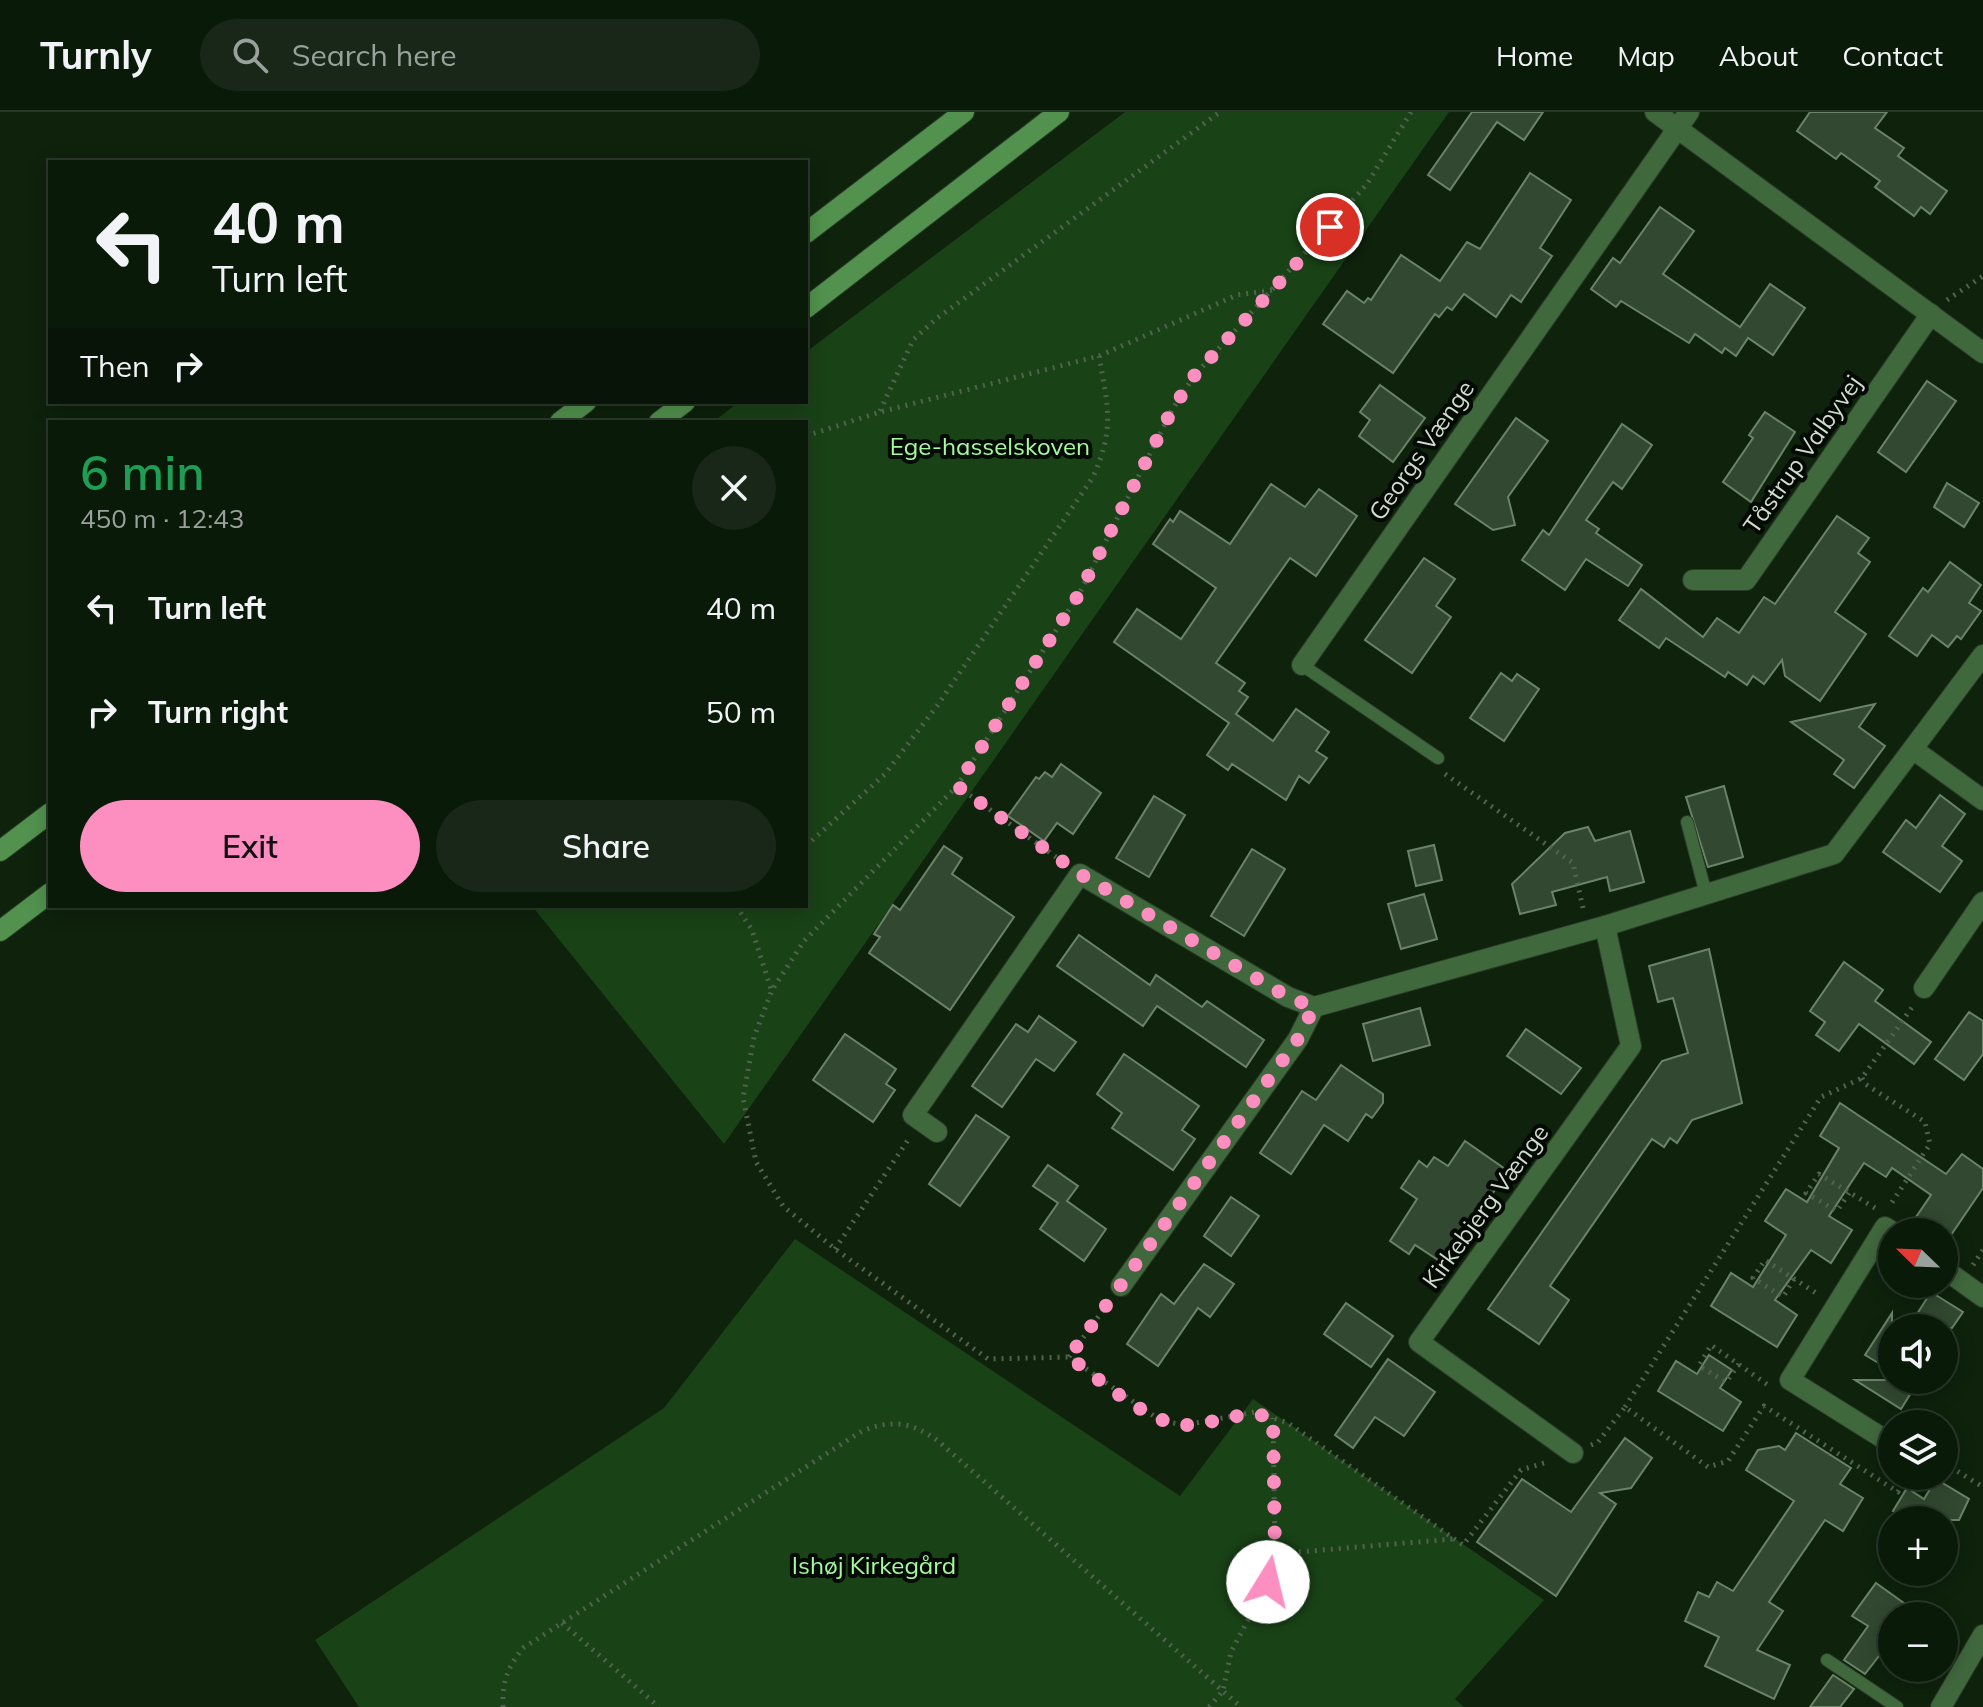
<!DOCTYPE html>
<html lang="en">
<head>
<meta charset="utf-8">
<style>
  :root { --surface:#0a1a09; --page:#182717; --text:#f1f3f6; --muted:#99a19c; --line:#2a382a; --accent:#fd8ec0 }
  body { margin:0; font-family:Mulish,sans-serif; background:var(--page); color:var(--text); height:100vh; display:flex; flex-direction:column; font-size:30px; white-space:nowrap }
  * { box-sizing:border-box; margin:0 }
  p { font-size:26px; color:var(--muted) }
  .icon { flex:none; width:44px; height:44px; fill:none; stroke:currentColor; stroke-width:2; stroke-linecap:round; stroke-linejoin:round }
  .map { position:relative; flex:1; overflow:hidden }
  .details { position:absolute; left:48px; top:308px; width:760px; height:488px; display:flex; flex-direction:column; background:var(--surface); border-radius:0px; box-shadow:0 4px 20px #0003,0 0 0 2px var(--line) }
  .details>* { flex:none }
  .guide { position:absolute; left:48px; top:48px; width:760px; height:244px; border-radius:0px; box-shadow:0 4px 20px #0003,0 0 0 2px var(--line); background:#0a1a09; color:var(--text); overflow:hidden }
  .needle { width:52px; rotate:293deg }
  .buttons { position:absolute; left:1878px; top:1106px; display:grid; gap:16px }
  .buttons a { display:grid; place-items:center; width:80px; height:80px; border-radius:50%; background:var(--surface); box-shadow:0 4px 20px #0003,0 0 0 2px var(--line); font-size:40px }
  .pin { position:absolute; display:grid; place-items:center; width:68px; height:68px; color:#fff; margin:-34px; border:4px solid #fff; border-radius:50%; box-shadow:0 2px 8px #0007 }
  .me { position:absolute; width:88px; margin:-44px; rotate:9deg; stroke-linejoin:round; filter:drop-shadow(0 0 6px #0008) }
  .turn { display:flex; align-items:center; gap:28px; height:168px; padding:0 32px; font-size:36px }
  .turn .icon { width:104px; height:104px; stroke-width:2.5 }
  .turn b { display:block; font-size:56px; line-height:68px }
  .then { display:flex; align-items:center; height:76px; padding:0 32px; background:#0003; gap:16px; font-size:30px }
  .round { display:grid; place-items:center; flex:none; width:84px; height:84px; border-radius:42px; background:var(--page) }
  .head { display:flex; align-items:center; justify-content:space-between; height:136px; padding:0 32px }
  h1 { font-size:48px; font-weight:600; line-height:60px; color:#1e9e55 }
  .primary-button { display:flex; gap:16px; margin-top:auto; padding:16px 32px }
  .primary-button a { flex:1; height:92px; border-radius:48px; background:var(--accent); color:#111; font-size:32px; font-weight:600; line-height:92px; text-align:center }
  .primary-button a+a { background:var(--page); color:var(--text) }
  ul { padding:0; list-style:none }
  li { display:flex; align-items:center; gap:24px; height:104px; padding:0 32px }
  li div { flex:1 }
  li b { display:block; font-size:30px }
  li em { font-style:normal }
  header { display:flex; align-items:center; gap:48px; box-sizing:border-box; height:112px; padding:0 40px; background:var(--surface); border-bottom:2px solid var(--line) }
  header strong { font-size:38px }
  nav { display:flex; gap:44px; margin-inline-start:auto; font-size:28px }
  .search { width:560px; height:72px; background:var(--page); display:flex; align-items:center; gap:20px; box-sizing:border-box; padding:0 28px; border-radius:44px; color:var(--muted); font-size:30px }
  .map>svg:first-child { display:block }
  .green { fill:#194216 }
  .building { fill:#324830; stroke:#6b8369; stroke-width:2 }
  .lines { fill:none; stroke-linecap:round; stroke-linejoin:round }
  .service-casing { stroke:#293c27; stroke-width:14 }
  .minor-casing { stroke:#293c27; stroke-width:22 }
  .tertiary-casing { stroke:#293c27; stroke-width:22 }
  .secondary-casing { stroke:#293c27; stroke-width:22 }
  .path { stroke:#51624f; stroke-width:5; stroke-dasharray:2 6; stroke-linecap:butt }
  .service { stroke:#40683d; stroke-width:12 }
  .minor { stroke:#40683d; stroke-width:20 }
  .tertiary { stroke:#40683d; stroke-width:20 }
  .secondary { stroke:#52924e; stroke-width:20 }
  .route { stroke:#fd8ec0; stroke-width:14; stroke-dasharray:0 25.2 }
  .labels { text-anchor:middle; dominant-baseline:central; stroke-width:8; stroke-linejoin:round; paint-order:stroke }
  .park-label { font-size:24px; fill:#a5fa9e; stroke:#030903 }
  .street-label { font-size:24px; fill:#d0ddcf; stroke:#030903 }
</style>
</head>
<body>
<header>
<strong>Turnly</strong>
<div class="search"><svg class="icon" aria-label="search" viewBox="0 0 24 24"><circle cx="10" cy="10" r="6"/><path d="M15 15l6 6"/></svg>Search here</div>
<nav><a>Home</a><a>Map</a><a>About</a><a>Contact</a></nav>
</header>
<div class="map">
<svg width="1983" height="1595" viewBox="0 0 1983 1595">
  <rect width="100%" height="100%" fill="#0e220c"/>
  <g class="green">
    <path d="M 1125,0 L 1449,0 L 724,1032 L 532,794 L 806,794 L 806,310 L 713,310 L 739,290 L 806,290 L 806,240 Z"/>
    <path d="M 795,1127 L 1180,1384 L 1253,1287 L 1544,1488 L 1455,1587 L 1464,1595 L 359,1595 L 315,1528 L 664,1296 Z"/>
  </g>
  <g class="building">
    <path d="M 1472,0 L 1543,0 L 1524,28 L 1497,10 L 1450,78 L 1428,63 Z"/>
    <path d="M 1810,0 L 1887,0 L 1875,16 L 1904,36 L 1898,44 L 1947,79 L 1930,102 L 1921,95 L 1914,104 L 1875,75 L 1880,69 L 1841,41 L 1836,47 L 1797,19 Z"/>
    <path d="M 1530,61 L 1571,88 L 1540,136 L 1552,144 L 1521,190 L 1511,183 L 1496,205 L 1464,182 L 1452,198 L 1447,195 L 1439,205 L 1435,202 L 1393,261 L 1323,212 L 1347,179 L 1364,191 L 1368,186 L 1371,188 L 1401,143 L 1440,169 L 1467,130 L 1480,137 Z"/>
    <path d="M 1660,95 L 1694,119 L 1663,162 L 1740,215 L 1770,172 L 1805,196 L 1773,243 L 1748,226 L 1736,244 L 1725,236 L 1722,241 L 1695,222 L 1689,231 L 1621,189 L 1616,195 L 1591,177 L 1613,146 L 1620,151 Z"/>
    <path d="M 1927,269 L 1956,289 L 1906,360 L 1878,340 Z"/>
    <path d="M 1380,273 L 1425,306 L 1393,350 L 1359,324 L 1370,308 L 1360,300 Z"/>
    <path d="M 1765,300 L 1795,320 L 1751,390 L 1723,370 L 1753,326 L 1749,323 Z"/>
    <path d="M 1516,306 L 1548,329 L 1508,385 L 1515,413 L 1493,418 L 1455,392 Z"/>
    <path d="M 1622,312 L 1652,333 L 1622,377 L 1613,370 L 1586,408 L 1599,417 L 1596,421 L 1642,453 L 1628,474 L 1586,447 L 1565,478 L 1522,448 L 1543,418 L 1549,423 Z"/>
    <path d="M 1947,371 L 1979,391 L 1964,415 L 1934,395 Z"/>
    <path d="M 1271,372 L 1305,395 L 1319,377 L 1357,404 L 1316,464 L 1290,446 L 1216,551 L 1245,571 L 1239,579 L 1248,585 L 1236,602 L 1273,629 L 1296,597 L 1329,620 L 1316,639 L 1327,646 L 1309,671 L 1299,664 L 1286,688 L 1232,652 L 1228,658 L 1207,643 L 1229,611 L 1114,530 L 1137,497 L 1181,527 L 1216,476 L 1153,432 L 1170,407 L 1173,410 L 1180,399 L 1230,432 Z"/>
    <path d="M 1837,404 L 1869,426 L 1858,441 L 1870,450 L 1835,500 L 1866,522 L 1820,589 L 1785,564 L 1782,548 L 1764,572 L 1753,564 L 1747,573 L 1728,560 L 1725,565 L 1666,526 L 1659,536 L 1619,508 L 1641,477 L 1703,525 L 1717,506 L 1739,521 L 1764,485 L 1775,492 Z"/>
    <path d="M 1424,446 L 1455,467 L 1436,494 L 1451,505 L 1412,561 L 1365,528 Z"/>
    <path d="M 1950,450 L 1981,473 L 1969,491 L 1981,499 L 1961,527 L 1957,524 L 1948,535 L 1932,523 L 1917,544 L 1889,524 L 1923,476 L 1928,480 Z"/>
    <path d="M 1501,561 L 1512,569 L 1517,562 L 1539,577 L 1504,629 L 1470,606 Z"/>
    <path d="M 1875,592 L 1859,615 L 1885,634 L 1854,676 L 1834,662 L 1844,648 L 1791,610 Z"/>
    <path d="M 1061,652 L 1101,681 L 1073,722 L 1057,711 L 1044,729 L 1008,704 L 1036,665 L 1039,667 L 1045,660 L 1052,665 Z"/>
    <path d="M 1724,674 L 1743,745 L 1708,755 L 1686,685 Z"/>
    <path d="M 1940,683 L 1965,702 L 1942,734 L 1962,749 L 1940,780 L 1883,740 L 1906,708 L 1916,716 Z"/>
    <path d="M 1154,684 L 1185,703 L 1149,765 L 1116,746 Z"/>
    <path d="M 1588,715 L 1595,729 L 1630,719 L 1644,770 L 1610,779 L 1607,765 L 1552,780 L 1556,793 L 1520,802 L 1512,772 L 1565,721 Z"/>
    <path d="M 1434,733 L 1442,768 L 1416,774 L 1408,739 Z"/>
    <path d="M 944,734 L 962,746 L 952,762 L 1014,805 L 950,898 L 869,841 L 880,825 L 874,822 L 893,793 L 900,798 Z"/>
    <path d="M 1252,737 L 1285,757 L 1244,824 L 1211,804 Z"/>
    <path d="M 1424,782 L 1437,827 L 1401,837 L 1388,792 Z"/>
    <path d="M 1079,823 L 1150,873 L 1156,863 L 1202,895 L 1207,889 L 1264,928 L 1246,955 L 1157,894 L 1143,914 L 1057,854 Z"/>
    <path d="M 1709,837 L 1742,991 L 1692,1008 L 1677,1031 L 1670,1026 L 1664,1035 L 1652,1027 L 1550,1174 L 1569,1188 L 1539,1232 L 1488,1197 L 1662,949 L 1688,941 L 1673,886 L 1658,890 L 1649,854 Z"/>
    <path d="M 1844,850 L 1883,878 L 1875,889 L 1931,930 L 1914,952 L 1859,912 L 1839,939 L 1816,923 L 1825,910 L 1810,899 Z"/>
    <path d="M 1420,896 L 1430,933 L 1373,949 L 1363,912 Z"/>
    <path d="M 1969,900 L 1983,909 L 1983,942 L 1964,968 L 1935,947 Z"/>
    <path d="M 1039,904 L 1076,930 L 1054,959 L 1036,947 L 1002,995 L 972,974 L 1016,912 L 1028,920 Z"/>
    <path d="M 1526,917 L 1581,956 L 1561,982 L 1507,944 Z"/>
    <path d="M 845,922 L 896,957 L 886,972 L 895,978 L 873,1010 L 813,968 Z"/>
    <path d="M 1124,942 L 1199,994 L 1182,1018 L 1195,1027 L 1173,1058 L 1112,1016 L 1122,1001 L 1097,982 Z"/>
    <path d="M 1341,953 L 1383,982 L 1383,991 L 1372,1006 L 1366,1002 L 1348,1029 L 1324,1013 L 1291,1062 L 1260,1041 L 1302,979 L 1316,988 Z"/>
    <path d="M 1840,991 L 1946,1062 L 1962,1042 L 1983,1057 L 1983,1076 L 1951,1123 L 1944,1123 L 1916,1105 L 1931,1083 L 1892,1056 L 1886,1065 L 1864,1051 L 1829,1104 L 1852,1118 L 1831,1151 L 1811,1138 L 1775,1188 L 1797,1203 L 1777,1235 L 1711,1194 L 1731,1161 L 1753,1175 L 1786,1123 L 1765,1109 L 1786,1077 L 1807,1090 L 1839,1036 L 1820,1024 Z"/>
    <path d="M 976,1003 L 1009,1025 L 960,1094 L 929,1072 Z"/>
    <path d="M 1465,1029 L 1508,1059 L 1444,1152 L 1415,1133 L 1409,1142 L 1390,1129 L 1417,1087 L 1401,1076 L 1419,1049 L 1427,1055 L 1434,1045 L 1448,1054 Z"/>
    <path d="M 1048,1053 L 1078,1074 L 1067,1089 L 1106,1117 L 1084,1149 L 1040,1117 L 1058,1091 L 1033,1074 Z"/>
    <path d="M 1231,1085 L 1259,1104 L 1231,1144 L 1204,1124 Z"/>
    <path d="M 1204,1152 L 1234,1172 L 1210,1205 L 1198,1196 L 1158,1254 L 1127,1232 L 1161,1182 L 1174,1192 Z"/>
    <path d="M 1931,1180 L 1963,1200 L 1952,1216 L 1908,1216 Z"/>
    <path d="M 1346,1191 L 1393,1224 L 1371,1255 L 1324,1222 Z"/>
    <path d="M 1892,1201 L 1892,1259 L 1865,1243 Z"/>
    <path d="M 1709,1243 L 1732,1258 L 1720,1276 L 1741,1290 L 1723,1319 L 1658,1279 L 1676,1249 L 1697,1262 Z"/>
    <path d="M 1388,1247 L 1435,1280 L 1404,1324 L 1375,1305 L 1353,1336 L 1335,1323 Z"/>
    <path d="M 1855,1268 L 1919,1268 L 1901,1297 Z"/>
    <path d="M 1796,1321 L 1851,1356 L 1840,1372 L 1863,1386 L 1843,1419 L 1825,1408 L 1769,1490 L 1783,1499 L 1757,1538 L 1790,1553 L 1774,1587 L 1705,1554 L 1719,1525 L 1685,1509 L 1698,1480 L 1709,1485 L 1717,1470 L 1733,1479 L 1794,1389 L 1746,1358 L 1758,1338 L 1779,1334 L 1785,1338 Z"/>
    <path d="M 1625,1326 L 1652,1346 L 1631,1376 L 1600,1381 L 1616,1392 L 1556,1484 L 1477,1430 L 1522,1367 L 1571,1400 Z"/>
    <path d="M 1936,1367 L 1969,1387 L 1959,1408 L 1908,1408 L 1893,1399 L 1907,1376 L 1924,1387 Z"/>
    <path d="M 1876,1471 L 1922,1504 L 1892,1504 L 1892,1553 L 1879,1544 L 1865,1562 L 1844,1548 L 1868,1514 L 1852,1504 Z"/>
    <path d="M 1833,1563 L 1854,1577 L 1840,1595 L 1810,1595 Z"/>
  </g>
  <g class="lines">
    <g class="service-casing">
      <g id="service">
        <path d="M 1302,553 L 1438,646"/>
        <path d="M 1687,710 L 1706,782"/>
        <path d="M 1827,1548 L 1897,1595"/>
      </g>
    </g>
    <g class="minor-casing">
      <g id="minor">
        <path d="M 1693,468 L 1746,468 L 1931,202"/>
        <path d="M 1302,553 L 1689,0"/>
        <path d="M 1914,638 L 1983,688"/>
        <path d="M 1924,876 L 1983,790"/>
        <path d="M 937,1020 L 913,1003 L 1080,762 L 1288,885 L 1314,895 L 1605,814 L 1834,742 L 1983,543"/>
        <path d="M 1944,1157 L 1983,1185"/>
        <path d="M 1121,1174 L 1298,927 L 1314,895"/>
        <path d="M 1892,1332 L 1790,1268 L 1885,1115 L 1893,1120"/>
        <path d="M 1573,1341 L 1419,1230 L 1631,934 L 1605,814"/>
      </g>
    </g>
    <g class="tertiary-casing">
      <g id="tertiary">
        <path d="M 1655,0 L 1983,241"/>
        <path d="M 1941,1595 L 1983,1523"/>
      </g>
    </g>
    <g class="secondary-casing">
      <g id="secondary">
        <path d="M 806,121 L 964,0"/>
        <path d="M 806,196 L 1059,0"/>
        <path d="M 560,310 L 586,290"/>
        <path d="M 659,310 L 685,290"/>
        <path d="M 0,739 L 50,701"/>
        <path d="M 0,819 L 50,781"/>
      </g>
    </g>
    <g class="path">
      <path d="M 1411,0 L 1367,72 L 1194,264 L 1172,298 L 1079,482 L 957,674 L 804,829 L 772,878 L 754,925 L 743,986 L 756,1050 L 783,1094 L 835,1137 L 988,1247 L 1069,1245 L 1161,1309 L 1185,1313 L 1255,1300 L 1288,1311 L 1463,1433 L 1521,1358 L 1544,1351"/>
      <path d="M 1947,188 L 1983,164"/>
      <path d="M 880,299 L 913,228 L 936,207 L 1220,0"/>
      <path d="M 806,324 L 880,300 L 1099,244 L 1237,183 L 1274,178"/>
      <path d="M 1445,662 L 1573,751 L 1583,796"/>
      <path d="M 957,674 L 1063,750"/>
      <path d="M 806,734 L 885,662 L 937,594 L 1093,365 C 1115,316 1108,295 1099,244"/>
      <path d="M 736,794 L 752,818 L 771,877"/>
      <path d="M 1862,966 L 1865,972 L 1925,1010 L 1930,1032 L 1889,1095"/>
      <path d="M 1849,1081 L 1837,1099 L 1806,1081 L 1819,1062 L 1875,1096"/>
      <path d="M 835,1137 L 908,1028"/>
      <path d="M 1973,1153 L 1983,1138"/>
      <path d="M 1794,1167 L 1783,1185 L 1753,1166 L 1765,1148 L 1816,1181"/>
      <path d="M 1069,1245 L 1109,1190"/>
      <path d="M 1739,1252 L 1726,1270 L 1699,1254 L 1711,1233 L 1768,1273"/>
      <path d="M 1625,1295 L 1821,985 L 1862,966 L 1913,894"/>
      <path d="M 1591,1333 L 1598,1330 L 1625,1295 L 1708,1355 L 1728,1349 L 1764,1294 L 1898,1380 L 1908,1364"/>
      <path d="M 1944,1351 L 1983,1375"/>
      <path d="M 1275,1442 L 1453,1427"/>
      <path d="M 562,1511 L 659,1595"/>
      <path d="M 503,1595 C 502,1570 507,1556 523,1536 L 862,1319 C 892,1307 912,1310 938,1329 L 1241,1595"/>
      <path d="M 1209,1595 L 1223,1579 L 1231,1540 L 1268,1470 L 1275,1442 L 1273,1306"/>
    </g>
    <use href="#service" class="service"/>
    <use href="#minor" class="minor"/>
    <use href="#tertiary" class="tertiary"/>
    <use href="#secondary" class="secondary"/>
  </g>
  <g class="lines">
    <path class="route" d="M 1268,1470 L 1275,1442 L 1273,1306 C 1243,1296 1217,1312 1187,1313 C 1152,1315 1097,1265 1069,1245 L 1298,927 L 1314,895 L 1288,885 L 1080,762 L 957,674 L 1079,482 L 1172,298 L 1194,264 L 1330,115"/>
  </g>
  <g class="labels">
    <g class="park-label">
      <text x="990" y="334">Ege-hasselskoven</text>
      <text x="874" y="1453">Ishøj Kirkegård</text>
    </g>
    <g class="street-label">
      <text transform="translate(1421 338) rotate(-55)">Georgs Vænge</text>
      <text transform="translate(1802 342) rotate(-55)">Tåstrup Valbyvej</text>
      <text transform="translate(1485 1094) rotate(-54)">Kirkebjerg Vænge</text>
    </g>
  </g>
</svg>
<div class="buttons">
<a><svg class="needle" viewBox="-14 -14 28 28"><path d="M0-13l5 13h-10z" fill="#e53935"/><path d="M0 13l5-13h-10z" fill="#99a19c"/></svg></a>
<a><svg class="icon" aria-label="sound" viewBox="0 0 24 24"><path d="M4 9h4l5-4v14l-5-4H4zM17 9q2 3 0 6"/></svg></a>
<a><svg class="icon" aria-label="layers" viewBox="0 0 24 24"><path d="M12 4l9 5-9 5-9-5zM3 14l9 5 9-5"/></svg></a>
<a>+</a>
<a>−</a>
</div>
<div class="pin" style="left:1330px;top:115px;background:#d93025"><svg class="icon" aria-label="arrive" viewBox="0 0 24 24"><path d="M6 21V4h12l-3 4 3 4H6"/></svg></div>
<svg class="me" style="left:1268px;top:1470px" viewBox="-20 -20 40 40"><circle r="19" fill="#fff"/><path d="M0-13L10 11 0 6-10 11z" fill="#fd8ec0"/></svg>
<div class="guide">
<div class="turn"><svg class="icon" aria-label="left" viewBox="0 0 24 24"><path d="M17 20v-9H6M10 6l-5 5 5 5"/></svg><div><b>40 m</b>Turn left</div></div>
<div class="then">Then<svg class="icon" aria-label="right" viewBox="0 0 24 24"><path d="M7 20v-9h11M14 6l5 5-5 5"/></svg></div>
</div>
<section class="details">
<div class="head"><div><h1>6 min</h1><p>450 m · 12:43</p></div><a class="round"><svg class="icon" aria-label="close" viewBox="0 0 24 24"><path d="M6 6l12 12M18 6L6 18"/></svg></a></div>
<ul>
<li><svg class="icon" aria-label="left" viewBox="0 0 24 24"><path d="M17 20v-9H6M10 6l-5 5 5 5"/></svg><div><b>Turn left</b></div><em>40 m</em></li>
<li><svg class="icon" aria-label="right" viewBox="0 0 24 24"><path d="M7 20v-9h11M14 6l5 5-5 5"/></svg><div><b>Turn right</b></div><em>50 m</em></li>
</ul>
<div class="primary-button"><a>Exit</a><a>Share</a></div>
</section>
</div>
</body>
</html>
